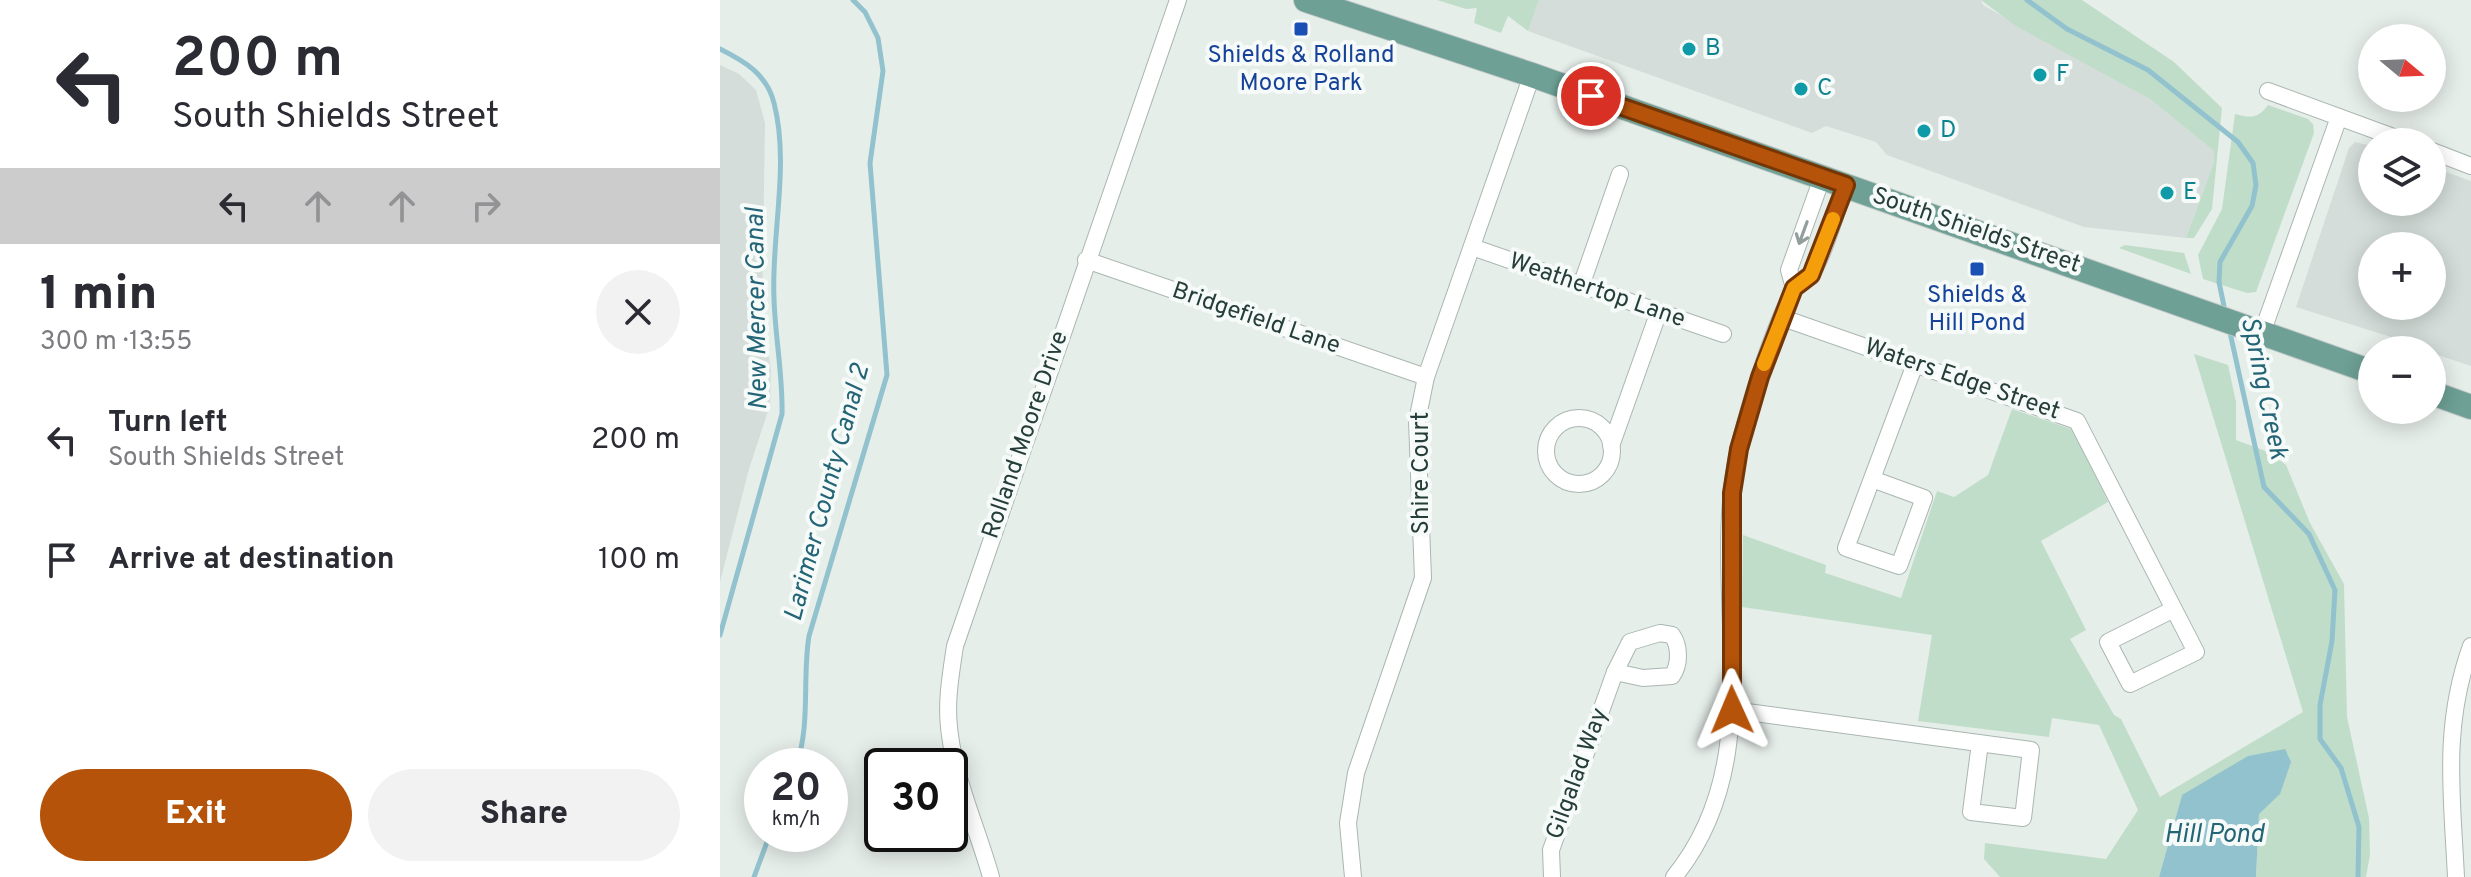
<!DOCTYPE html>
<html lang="en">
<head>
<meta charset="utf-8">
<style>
  :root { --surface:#fff; --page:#f2f2f3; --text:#2b2b33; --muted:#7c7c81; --accent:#b45309 }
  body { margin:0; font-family:Overpass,sans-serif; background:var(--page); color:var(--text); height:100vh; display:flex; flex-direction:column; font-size:30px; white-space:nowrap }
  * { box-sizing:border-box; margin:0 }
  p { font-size:26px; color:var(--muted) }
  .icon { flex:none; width:44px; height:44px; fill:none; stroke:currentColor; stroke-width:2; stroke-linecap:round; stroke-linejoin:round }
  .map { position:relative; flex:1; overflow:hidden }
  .side { display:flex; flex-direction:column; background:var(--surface); width:720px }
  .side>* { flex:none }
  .top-card { background:#fff; color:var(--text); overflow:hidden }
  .needle { width:52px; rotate:109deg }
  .fabs { position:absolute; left:1638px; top:24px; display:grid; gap:16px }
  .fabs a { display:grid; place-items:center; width:88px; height:88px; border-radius:50%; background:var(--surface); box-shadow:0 4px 20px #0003; font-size:40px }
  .speed { position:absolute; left:24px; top:748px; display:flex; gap:16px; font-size:40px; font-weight:700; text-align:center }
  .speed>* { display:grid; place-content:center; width:104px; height:104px; border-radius:50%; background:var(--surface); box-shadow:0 4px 20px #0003; line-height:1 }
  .speed small { font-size:20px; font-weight:400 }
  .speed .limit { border:4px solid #111; border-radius:12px; background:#fff; color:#111 }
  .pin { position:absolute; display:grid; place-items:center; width:68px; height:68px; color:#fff; margin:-34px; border:4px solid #fff; border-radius:50%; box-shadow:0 2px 8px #0007 }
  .me { position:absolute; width:88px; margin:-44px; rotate:359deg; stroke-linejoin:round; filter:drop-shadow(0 0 6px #0008) }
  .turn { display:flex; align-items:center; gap:28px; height:168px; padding:0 40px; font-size:36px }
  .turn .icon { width:104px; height:104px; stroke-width:2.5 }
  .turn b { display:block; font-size:56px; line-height:68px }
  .lanes { display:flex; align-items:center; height:76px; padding:0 40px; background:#0003; justify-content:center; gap:40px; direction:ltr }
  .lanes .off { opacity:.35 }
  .round { display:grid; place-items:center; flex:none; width:84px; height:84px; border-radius:42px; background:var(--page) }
  .head { display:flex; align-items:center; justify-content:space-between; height:136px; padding:0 40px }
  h1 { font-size:48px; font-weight:800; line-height:60px }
  .button { display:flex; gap:16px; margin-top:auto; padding:16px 40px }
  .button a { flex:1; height:92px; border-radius:48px; background:var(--accent); color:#fff; font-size:32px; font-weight:800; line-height:92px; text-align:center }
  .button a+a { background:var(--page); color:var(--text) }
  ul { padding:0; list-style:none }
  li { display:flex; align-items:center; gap:24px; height:120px; padding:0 40px }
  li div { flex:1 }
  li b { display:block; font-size:30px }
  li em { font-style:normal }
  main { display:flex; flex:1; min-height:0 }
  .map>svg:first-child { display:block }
  .built { fill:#d4ddd9; fill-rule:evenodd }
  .green { fill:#c0ddc9 }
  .water { fill:#92c2ce }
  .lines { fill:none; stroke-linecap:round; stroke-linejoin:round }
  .stream { stroke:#92c2ce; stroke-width:5 }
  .minor-casing { stroke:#a9b6b1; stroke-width:18 }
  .primary-casing { stroke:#c2c9c8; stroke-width:26 }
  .minor { stroke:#fff; stroke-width:16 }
  .primary { stroke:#6ea095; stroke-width:24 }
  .oneway { stroke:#929e9c }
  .route-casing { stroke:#753606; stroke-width:20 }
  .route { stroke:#b45309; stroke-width:14 }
  .slow { stroke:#f59e0b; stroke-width:14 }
  .transit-dot { fill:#1a4fb4; stroke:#f6faf8; stroke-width:3 }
  .culture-dot { fill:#0f9aa8; stroke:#f6faf8; stroke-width:3 }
  .labels { text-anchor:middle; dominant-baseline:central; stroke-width:8; stroke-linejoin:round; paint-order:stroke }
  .culture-label { font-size:24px; fill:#0d838f; stroke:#f6faf8; text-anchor:start }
  .transit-label { font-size:24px; fill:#164399; stroke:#f6faf8 }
  .street-label { font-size:24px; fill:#263e39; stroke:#f6faf8 }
  .water-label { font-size:26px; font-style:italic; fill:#236577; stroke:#f6faf8 }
</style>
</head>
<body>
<main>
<section class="side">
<div class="top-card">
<div class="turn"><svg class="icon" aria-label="left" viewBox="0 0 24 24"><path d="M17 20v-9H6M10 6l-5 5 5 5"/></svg><div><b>200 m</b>South Shields Street</div></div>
<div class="lanes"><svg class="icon" aria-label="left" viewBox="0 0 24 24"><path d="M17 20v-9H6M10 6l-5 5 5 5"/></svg><svg class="icon off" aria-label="ahead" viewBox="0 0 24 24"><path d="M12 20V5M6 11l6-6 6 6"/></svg><svg class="icon off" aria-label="ahead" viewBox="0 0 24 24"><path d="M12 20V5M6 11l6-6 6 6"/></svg><svg class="icon off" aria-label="right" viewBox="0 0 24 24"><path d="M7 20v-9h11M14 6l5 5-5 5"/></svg></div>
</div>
<div class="head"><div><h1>1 min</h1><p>300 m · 13:55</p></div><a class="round"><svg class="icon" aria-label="close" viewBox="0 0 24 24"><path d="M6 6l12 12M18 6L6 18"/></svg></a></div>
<ul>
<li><svg class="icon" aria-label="left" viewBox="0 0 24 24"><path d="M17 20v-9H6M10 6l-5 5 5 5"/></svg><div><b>Turn left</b><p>South Shields Street</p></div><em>200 m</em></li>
<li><svg class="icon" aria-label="arrive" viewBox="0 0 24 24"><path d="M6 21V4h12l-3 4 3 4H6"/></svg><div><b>Arrive at destination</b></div><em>100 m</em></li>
</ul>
<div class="button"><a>Exit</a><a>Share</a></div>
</section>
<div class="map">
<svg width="1751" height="877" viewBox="0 0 1751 877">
  <rect width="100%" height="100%" fill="#e6eeea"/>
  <g class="built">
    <path d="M 819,0 L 1261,0 L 1263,5 L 1430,99 L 1494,151 L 1494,162 L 1466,238 L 1364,227 L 1167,155 L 1156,142 L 1106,126 L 1092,133 L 808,31 Z"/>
    <path d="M 0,65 L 19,74 L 36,90 L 45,123 L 42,318 L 51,369 L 50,405 L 29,469 L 0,582 Z"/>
    <path d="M 1635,142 L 1652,146 L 1652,202 L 1712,202 L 1712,167 L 1751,181 L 1751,366 L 1712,353 L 1712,350 L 1576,307 L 1629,148 ZM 1652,246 L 1712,246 L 1712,306 L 1652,306 Z"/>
  </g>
  <g class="green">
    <path d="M 717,0 L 819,0 L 808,31 L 788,16 L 781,33 L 754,23 L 757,8 L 746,9 Z"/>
    <path d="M 1261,0 L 1362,0 L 1454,62 L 1502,108 L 1492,209 L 1474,238 L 1466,238 L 1494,162 L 1494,151 L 1430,99 L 1296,26 Z"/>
    <path d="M 1548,105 L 1588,119 L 1593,124 L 1594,133 L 1536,292 L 1527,293 L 1483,279 L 1478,255 L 1502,209 L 1515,114 C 1530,118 1538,119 1548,105 Z"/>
    <path d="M 1405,245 L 1464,253 L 1471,274 L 1399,248 Z"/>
    <path d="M 1474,354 L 1508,365 L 1516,402 L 1516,440 L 1551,453 L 1566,465 L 1590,523 L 1624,584 L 1627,717 L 1649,818 L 1650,855 L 1646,877 L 1536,877 L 1539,813 L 1462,795 L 1439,877 L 1280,877 L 1264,859 L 1265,843 L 1386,859 L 1418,810 L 1379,725 L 1332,718 L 1329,737 L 1198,721 L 1212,635 L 1022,607 L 1023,535 L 1106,565 L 1105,573 L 1181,598 L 1217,491 L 1234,497 L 1268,475 L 1292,409 L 1354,430 L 1388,502 L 1321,541 L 1366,630 L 1350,639 L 1394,715 L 1401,719 L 1440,797 L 1583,712 Z"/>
  </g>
  <path class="water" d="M 1565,749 L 1571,762 L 1560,794 L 1539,814 L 1536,877 L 1439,877 L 1462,795 L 1528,756 Z"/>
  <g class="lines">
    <g class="stream">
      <path d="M 1307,0 L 1347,29 L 1428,70 L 1518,142 L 1533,163 L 1536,185 L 1532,206 L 1500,262 L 1499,282 L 1505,311"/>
      <path d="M 0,49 C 24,61 47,74 54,103 C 70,165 51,235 54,298 C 55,337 63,375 62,414 L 0,635"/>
      <path d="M 1509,328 L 1544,487 L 1589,534 L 1615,590 L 1612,641 L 1600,705 L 1600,739 L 1621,768 L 1639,827 L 1638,877"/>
      <path d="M 76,766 C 91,725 82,678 89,636 L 167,375 L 150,163 L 163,71 L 158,38 L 145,12 L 133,0"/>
      <path d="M 34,877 L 50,834"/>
    </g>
    <g class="minor-casing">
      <g id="minor">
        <path d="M 1548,91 L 1687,142"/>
        <path d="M 1712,151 L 1751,166"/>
        <path d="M 752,247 L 1003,334"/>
        <path d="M 366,260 L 706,377"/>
        <path d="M 861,286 L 900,174"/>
        <path d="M 1074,288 L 1069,270 L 1102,178"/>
        <path d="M 1063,318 L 1357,421 L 1476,652 L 1410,684 L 1388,642 L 1454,609"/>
        <path d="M 1542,333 L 1619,117"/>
        <circle cx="859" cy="451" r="33"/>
        <path d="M 891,446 L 938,314"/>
        <path d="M 1152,479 L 1204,498 L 1179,566 L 1126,548 L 1195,364"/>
        <path d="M 940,633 L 952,635 C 960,646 960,665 952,676 L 923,678 L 895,672 L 910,642 Z"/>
        <path d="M 1012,710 L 1311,750 L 1303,818 L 1251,812 L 1260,743"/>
        <path d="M 271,877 C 257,827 234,779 229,727 C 226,700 231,673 235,646 L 458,0"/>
        <path d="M 633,877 L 628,823 L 636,773 L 703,578 L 697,421 L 706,377 L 812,75"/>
        <path d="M 832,877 L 831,850 L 895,672"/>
        <path d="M 954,877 C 1055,753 986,590 1019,447 C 1032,395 1050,340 1072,292 C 1076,284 1084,282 1090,276 C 1102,261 1118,206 1126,185"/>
        <path d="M 1736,877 C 1732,794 1722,727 1751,646"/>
      </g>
    </g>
    <g class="primary-casing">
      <g id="primary">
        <path d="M 586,0 L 812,75 L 1652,372"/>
        <path d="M 1712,393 L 1751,407"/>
      </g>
    </g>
    <use href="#minor" class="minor"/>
    <use href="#primary" class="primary"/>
  </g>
  <defs><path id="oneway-shaft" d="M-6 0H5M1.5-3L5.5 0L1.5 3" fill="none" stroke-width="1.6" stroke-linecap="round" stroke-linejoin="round" transform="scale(2)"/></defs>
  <use class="oneway" href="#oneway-shaft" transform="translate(1083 233) rotate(110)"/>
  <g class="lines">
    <g class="route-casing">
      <path id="route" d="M 871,96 L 1126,185 L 1091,275 L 1074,288 L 1040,377 L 1019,449 L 1012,493 L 1012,710"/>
    </g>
    <use href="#route" class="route"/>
    <path class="slow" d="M 1044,364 L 1074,288 L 1091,275 L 1113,219"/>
  </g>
  <g class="transit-dot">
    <rect x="573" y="21" width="16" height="16" rx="4"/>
    <rect x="1249" y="261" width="16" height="16" rx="4"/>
  </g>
  <g class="culture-dot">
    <circle cx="969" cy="49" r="8"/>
    <circle cx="1320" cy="75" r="8"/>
    <circle cx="1081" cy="89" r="8"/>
    <circle cx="1204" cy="131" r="8"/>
    <circle cx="1447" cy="193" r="8"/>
  </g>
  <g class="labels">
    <g class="culture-label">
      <text x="985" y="49">B</text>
      <text x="1336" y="75">F</text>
      <text x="1097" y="89">C</text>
      <text x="1220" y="131">D</text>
      <text x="1463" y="193">E</text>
    </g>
    <g class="transit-label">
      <text x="581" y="56">Shields &amp; Rolland<tspan x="581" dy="28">Moore Park</tspan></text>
      <text x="1257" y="296">Shields &amp;<tspan x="1257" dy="28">Hill Pond</tspan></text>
    </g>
    <g class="street-label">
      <text transform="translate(1256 231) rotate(19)">South Shields Street</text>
      <text transform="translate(877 291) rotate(19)">Weathertop Lane</text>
      <text transform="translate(536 319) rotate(19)">Bridgefield Lane</text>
      <text transform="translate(1242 380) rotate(19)">Waters Edge Street</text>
      <text transform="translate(306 435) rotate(-71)">Rolland Moore Drive</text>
      <text transform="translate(702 473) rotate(-90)">Shire Court</text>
      <text transform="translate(858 774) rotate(-70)">Gilgalad Way</text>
    </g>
    <g class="water-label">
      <text transform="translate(38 309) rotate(-91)">New Mercer Canal</text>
      <text transform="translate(1543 388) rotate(78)">Spring Creek</text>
      <text transform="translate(108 493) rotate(-75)">Larimer County Canal 2</text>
      <text x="1494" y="835">Hill Pond</text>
    </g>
  </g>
</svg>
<div class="fabs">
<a><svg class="needle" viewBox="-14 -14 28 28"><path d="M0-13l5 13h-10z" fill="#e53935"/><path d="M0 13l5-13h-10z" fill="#7c7c81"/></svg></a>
<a><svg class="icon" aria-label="layers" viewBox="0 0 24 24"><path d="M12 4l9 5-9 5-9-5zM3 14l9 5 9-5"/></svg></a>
<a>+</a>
<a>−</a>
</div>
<div class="speed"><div>20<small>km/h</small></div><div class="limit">30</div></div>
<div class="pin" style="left:871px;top:96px;background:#d93025"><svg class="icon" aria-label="arrive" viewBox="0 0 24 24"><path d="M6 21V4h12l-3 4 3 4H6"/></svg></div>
<svg class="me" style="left:1012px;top:710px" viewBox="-20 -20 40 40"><path d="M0-17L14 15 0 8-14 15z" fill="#b45309" stroke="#fff" stroke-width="4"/></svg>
</div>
</main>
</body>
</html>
